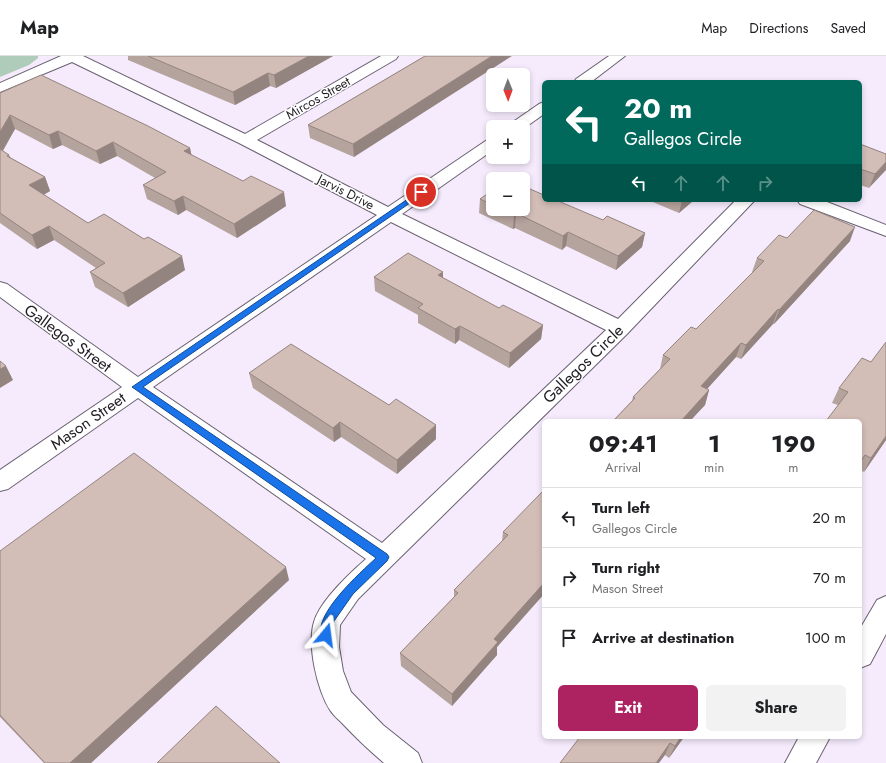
<!DOCTYPE html>
<html lang="en">
<head>
<meta charset="utf-8">
<style>
  :root { --surface:#fff; --page:#f2f2f2; --text:#202124; --muted:#757577; --line:#e0e0e0; --accent:#ad2261 }
  body { margin:0; font-family:Jost,sans-serif; background:var(--page); color:var(--text); height:100vh; display:flex; flex-direction:column; font-size:15px; white-space:nowrap }
  * { box-sizing:border-box; margin:0 }
  p { font-size:13px; color:var(--muted) }
  .icon { flex:none; width:22px; height:22px; fill:none; stroke:currentColor; stroke-width:2; stroke-linecap:round; stroke-linejoin:round }
  .map { position:relative; flex:1; overflow:hidden }
  .details { position:absolute; left:542px; top:363px; width:320px; height:320px; display:flex; flex-direction:column; background:var(--surface); border-radius:6px; box-shadow:0 2px 6px #0003 }
  .details>* { flex:none }
  .hud { position:absolute; left:542px; top:24px; width:320px; height:122px; border-radius:6px; box-shadow:0 2px 6px #0003; background:#00695c; color:#fff; overflow:hidden }
  .needle { width:26px; rotate:179deg }
  .buttons { position:absolute; left:486px; top:12px; display:grid; gap:8px }
  .buttons a { display:grid; place-items:center; width:44px; height:44px; border-radius:6px; background:var(--surface); box-shadow:0 2px 6px #0003; font-size:20px }
  .pin { position:absolute; display:grid; place-items:center; width:34px; height:34px; color:#fff; margin:-17px; border:2px solid #fff; border-radius:50%; box-shadow:0 1px 4px #0007 }
  .me { position:absolute; width:44px; margin:-22px; rotate:16deg; stroke-linejoin:round; filter:drop-shadow(0 0 3px #0008) }
  .turn { display:flex; align-items:center; gap:14px; height:84px; padding:0 16px; font-size:18px }
  .turn .icon { width:52px; height:52px; stroke-width:2.5 }
  .turn b { display:block; font-size:28px; line-height:34px }
  .lanes { display:flex; align-items:center; height:38px; padding:0 16px; background:#0003; justify-content:center; gap:20px; direction:ltr }
  .lanes .off { opacity:.35 }
  .eta { display:flex; justify-content:space-evenly; align-items:center; height:68px; text-align:center }
  .eta b { font-size:24px; font-weight:700; line-height:28px }
  .primary-button { display:flex; gap:8px; margin-top:auto; padding:8px 16px }
  .primary-button a { flex:1; height:46px; border-radius:6px; background:var(--accent); color:#fff; font-size:16px; font-weight:700; line-height:46px; text-align:center }
  .primary-button a+a { background:var(--page); color:var(--text) }
  ul { padding:0; list-style:none }
  li { display:flex; align-items:center; gap:12px; height:60px; padding:0 16px; border-top:1px solid var(--line) }
  li div { flex:1 }
  li b { display:block; font-size:15px }
  li em { font-style:normal }
  header { display:flex; align-items:center; gap:24px; box-sizing:border-box; height:56px; padding:0 20px; background:var(--surface); border-bottom:1px solid var(--line) }
  header strong { font-size:19px }
  nav { display:flex; gap:22px; margin-inline-start:auto; font-size:14px }
  .map>svg:first-child { display:block }
  .green { fill:#aeccb9 }
  .lines { fill:none; stroke-linecap:round; stroke-linejoin:round }
  .minor-casing { stroke:#6a6170; stroke-width:2 }
  .minor { fill:#fff; fill-rule:evenodd }
  .wall { fill:#b5a39d }
  .shaded-wall { fill:#948480 }
  .building { fill:#d3bdb7; stroke:#948480 }
  .route { fill:#1a73e8; stroke:#114b97 }
  .labels { text-anchor:middle; dominant-baseline:central; stroke-width:3; stroke-linejoin:round; paint-order:stroke }
  .far-street-label { font-size:13px; fill:#211d24; stroke:#fff }
  .street-label { font-size:16px; fill:#211d24; stroke:#fff }
</style>
</head>
<body>
<header>
<strong>Map</strong>
<nav><a>Map</a><a>Directions</a><a>Saved</a></nav>
</header>
<div class="map">
<svg width="886" height="707" viewBox="0 0 886 707">
  <rect width="100%" height="100%" fill="#f5ebfd"/>
  <path class="green" d="M 0,0 L 38,0 L 38,2 L 29,9 L 0,21 Z"/>
  <g class="lines">
    <g class="minor-casing">
      <g id="minor">
        <path d="M 61,0 L 83,0 L 245,78 L 381,0 L 398,0 L 396,3 L 257,84 L 388,151 L 487,84 L 493,82 L 493,94 L 402,158 L 618,263 L 736,144 L 755,144 L 627,278 L 358,543 L 340,569 L 339,591 L 343,615 L 351,636 L 383,669 L 418,697 L 422,707 L 384,707 C 369,694 355,681 342,667 C 338,663 333,659 330,654 C 317,633 307,589 314,566 C 320,545 350,517 366,503 L 138,342 L 8,433 L 0,435 L 0,414 L 122,331 L 0,241 L 0,226 L 7,228 L 138,321 L 377,159 L 239,87 L 72,6 L 0,36 L 0,27 ZM 391,166 L 606,274 L 382,487 L 153,331 Z"/>
        <path d="M 609,0 L 625,0 L 591,26 L 574,26 L 576,23 Z"/>
        <path d="M 544,46 L 544,58 L 523,73 L 523,71 L 508,71 L 510,68 L 539,48 Z"/>
        <path d="M 797,144 L 822,144 L 886,169 L 886,180 L 800,148 Z"/>
        <path d="M 886,540 L 886,578 L 870,608 L 860,612 L 860,573 L 877,544 Z"/>
        <path d="M 799,681 L 830,681 L 816,707 L 785,707 Z"/>
      </g>
    </g>
    <use href="#minor" class="minor"/>
  </g>
  <g class="wall">
    <path d="M 128,0 L 333,0 L 276,32 L 270,30 L 235,49 L 128,4 Z"/>
    <path d="M 425,0 L 354,101 L 310,82 L 308,69 Z"/>
    <path d="M 0,37 L 190,92 L 191,99 L 286,150 L 237,182 L 186,154 L 178,159 L 147,143 L 143,129 L 155,122 L 117,100 L 100,108 L 62,89 L 53,93 L 15,73 L 3,95 L 9,99 L 11,102 L 45,121 L 50,135 L 44,139 L 88,167 L 185,214 L 128,251 L 95,231 L 90,216 L 96,212 L 54,184 L 37,193 L 0,167 Z"/>
    <path d="M 860,88 L 886,98 L 869,132 L 860,129 Z"/>
    <path d="M 493,134 L 493,153 L 523,153 L 603,164 L 645,177 L 642,191 L 616,214 L 566,190 L 562,194 L 515,172 L 513,173 L 479,157 L 480,143 Z"/>
    <path d="M 648,144 L 694,144 L 679,157 Z"/>
    <path d="M 787,182 L 850,185 L 774,268 L 773,268 L 741,303 L 736,301 L 707,333 L 709,334 L 705,349 L 690,365 L 613,365 L 632,345 L 633,341 L 660,313 L 663,299 L 696,273 L 753,216 L 752,216 L 757,202 Z"/>
    <path d="M 374,221 L 443,222 L 499,252 L 543,269 L 541,283 L 509,312 L 459,284 L 455,288 L 418,267 L 418,259 L 375,235 Z"/>
    <path d="M 886,286 L 886,384 L 864,416 L 860,414 L 860,365 L 838,349 L 832,347 L 839,332 L 871,306 Z"/>
    <path d="M 249,317 L 389,349 L 436,369 L 436,383 L 397,418 L 341,381 L 334,386 L 253,332 Z"/>
    <path d="M 544,437 L 544,538 L 497,591 L 497,599 L 452,650 L 401,610 L 400,597 L 454,541 L 454,534 L 502,485 L 503,476 Z"/>
    <path d="M 0,495 L 289,524 L 91,707 L 44,707 L 0,661 Z"/>
    <path d="M 684,681 L 669,702 L 665,699 L 560,707 Z"/>
  </g>
  <g class="shaded-wall">
    <path d="M 309,0 L 333,0 L 276,32 L 274,19 Z"/>
    <path d="M 492,0 L 512,0 L 354,101 L 353,88 Z"/>
    <path d="M 268,17 L 270,30 L 235,49 L 233,36 Z"/>
    <path d="M 10,59 L 15,73 L 0,99 L 0,76 Z"/>
    <path d="M 58,75 L 62,89 L 53,93 L 49,79 Z"/>
    <path d="M 113,86 L 117,100 L 100,108 L 96,95 Z"/>
    <path d="M 190,92 L 193,106 L 184,95 Z"/>
    <path d="M 886,106 L 886,114 L 869,132 L 875,118 Z"/>
    <path d="M 45,121 L 50,135 L 35,143 L 29,129 Z"/>
    <path d="M 284,136 L 286,150 L 237,182 L 234,168 Z"/>
    <path d="M 183,140 L 186,154 L 178,159 L 174,145 Z"/>
    <path d="M 682,144 L 694,144 L 679,157 Z"/>
    <path d="M 516,157 L 515,172 L 513,173 L 514,159 Z"/>
    <path d="M 49,170 L 54,184 L 37,193 L 32,179 Z"/>
    <path d="M 855,171 L 850,185 L 774,268 L 779,254 Z"/>
    <path d="M 568,176 L 566,190 L 562,194 L 563,180 Z"/>
    <path d="M 645,177 L 642,191 L 616,214 L 618,200 Z"/>
    <path d="M 182,200 L 185,214 L 128,251 L 123,237 Z"/>
    <path d="M 443,216 L 443,230 L 438,219 Z"/>
    <path d="M 778,253 L 773,268 L 741,303 L 746,289 Z"/>
    <path d="M 543,269 L 541,283 L 509,312 L 510,297 Z"/>
    <path d="M 460,270 L 459,284 L 455,288 L 455,273 Z"/>
    <path d="M 741,287 L 736,301 L 697,344 L 701,330 Z"/>
    <path d="M 6,310 L 13,324 L 0,332 L 0,313 Z"/>
    <path d="M 709,334 L 705,349 L 690,365 L 681,365 Z"/>
    <path d="M 340,366 L 341,381 L 334,386 L 333,372 Z"/>
    <path d="M 436,369 L 436,383 L 397,418 L 397,404 Z"/>
    <path d="M 886,380 L 886,384 L 864,416 L 871,402 Z"/>
    <path d="M 286,511 L 289,524 L 91,707 L 70,707 Z"/>
    <path d="M 544,518 L 544,538 L 497,591 L 497,599 L 452,650 L 452,638 Z"/>
    <path d="M 681,681 L 684,681 L 669,702 L 675,690 Z"/>
    <path d="M 670,687 L 665,699 L 659,707 L 656,707 Z"/>
  </g>
  <g class="building">
    <path d="M 148,0 L 309,0 L 274,19 L 268,17 L 233,36 Z"/>
    <path d="M 425,0 L 492,0 L 353,88 L 308,69 Z"/>
    <path d="M 41,19 L 148,70 L 190,92 L 184,95 L 243,125 L 251,120 L 284,136 L 234,168 L 183,140 L 174,145 L 143,129 L 166,116 L 113,86 L 96,95 L 58,75 L 49,79 L 10,59 L 0,76 L 0,37 Z"/>
    <path d="M 860,88 L 886,98 L 886,106 L 875,118 L 860,113 Z"/>
    <path d="M 0,93 L 9,99 L 7,100 L 45,121 L 29,129 L 88,167 L 104,158 L 144,183 L 148,181 L 182,200 L 123,237 L 90,216 L 105,207 L 49,170 L 32,179 L 0,157 Z"/>
    <path d="M 523,130 L 544,139 L 544,144 L 556,144 L 603,164 L 607,160 L 645,177 L 618,200 L 568,176 L 563,180 L 516,157 L 514,159 L 501,153 L 523,153 Z"/>
    <path d="M 493,134 L 493,149 L 480,143 Z"/>
    <path d="M 814,154 L 855,171 L 779,254 L 778,253 L 746,289 L 741,287 L 701,330 L 709,334 L 681,365 L 613,365 L 635,342 L 633,341 L 670,303 L 663,299 L 691,271 L 696,273 L 764,205 L 757,202 L 779,179 L 787,182 Z"/>
    <path d="M 408,197 L 443,216 L 438,219 L 499,252 L 503,249 L 543,269 L 510,297 L 460,270 L 455,273 L 418,252 L 423,248 L 374,221 Z"/>
    <path d="M 886,286 L 886,380 L 871,402 L 865,399 L 860,406 L 860,365 L 826,365 L 848,336 L 839,332 L 862,302 L 871,306 Z"/>
    <path d="M 291,288 L 389,349 L 396,343 L 436,369 L 397,404 L 340,366 L 333,372 L 249,317 Z"/>
    <path d="M 0,305 L 6,310 L 0,313 Z"/>
    <path d="M 134,397 L 286,511 L 70,707 L 45,707 L 0,659 L 0,495 Z"/>
    <path d="M 542,436 L 544,437 L 544,518 L 542,521 L 544,522 L 544,527 L 494,583 L 498,586 L 452,638 L 400,597 L 458,537 L 454,534 L 508,479 L 503,476 Z"/>
    <path d="M 216,650 L 280,707 L 157,707 Z"/>
    <path d="M 580,681 L 681,681 L 675,690 L 670,687 L 656,707 L 560,707 Z"/>
  </g>
  <path class="route" d="M 421,134 L 423,135 L 423,138 L 143,331 L 387,498 L 389,501 L 387,505 L 353,538 L 332,568 L 330,582 L 326,584 L 322,582 C 311,560 361,516 376,502 L 132,331 Z"/>
  <g class="labels">
    <g class="far-street-label">
      <text transform="translate(318 42) rotate(-30)">Mircos Street</text>
      <text transform="translate(346 136) rotate(27)">Jarvis Drive</text>
    </g>
    <g class="street-label">
      <text transform="translate(68 282) rotate(36)">Gallegos Street</text>
      <text transform="translate(583 308) rotate(-44)">Gallegos Circle</text>
      <text transform="translate(88 365) rotate(-35)">Mason Street</text>
    </g>
  </g>
</svg>
<div class="buttons">
<a><svg class="needle" viewBox="-14 -14 28 28"><path d="M0-13l5 13h-10z" fill="#e53935"/><path d="M0 13l5-13h-10z" fill="#757577"/></svg></a>
<a>+</a>
<a>−</a>
</div>
<div class="pin" style="left:421px;top:136px;background:#d93025"><svg class="icon" aria-label="arrive" viewBox="0 0 24 24"><path d="M6 21V4h12l-3 4 3 4H6"/></svg></div>
<svg class="me" style="left:326px;top:579px" viewBox="-20 -20 40 40"><path d="M0-17L14 15 0 8-14 15z" fill="#1a73e8" stroke="#fff" stroke-width="4"/></svg>
<div class="hud">
<div class="turn"><svg class="icon" aria-label="left" viewBox="0 0 24 24"><path d="M17 20v-9H6M10 6l-5 5 5 5"/></svg><div><b>20 m</b>Gallegos Circle</div></div>
<div class="lanes"><svg class="icon" aria-label="left" viewBox="0 0 24 24"><path d="M17 20v-9H6M10 6l-5 5 5 5"/></svg><svg class="icon off" aria-label="ahead" viewBox="0 0 24 24"><path d="M12 20V5M6 11l6-6 6 6"/></svg><svg class="icon off" aria-label="ahead" viewBox="0 0 24 24"><path d="M12 20V5M6 11l6-6 6 6"/></svg><svg class="icon off" aria-label="right" viewBox="0 0 24 24"><path d="M7 20v-9h11M14 6l5 5-5 5"/></svg></div>
</div>
<section class="details">
<div class="eta">
<div><b>09:41</b><p>Arrival</p></div>
<div><b>1</b><p>min</p></div>
<div><b>190</b><p>m</p></div>
</div>
<ul>
<li><svg class="icon" aria-label="left" viewBox="0 0 24 24"><path d="M17 20v-9H6M10 6l-5 5 5 5"/></svg><div><b>Turn left</b><p>Gallegos Circle</p></div><em>20 m</em></li>
<li><svg class="icon" aria-label="right" viewBox="0 0 24 24"><path d="M7 20v-9h11M14 6l5 5-5 5"/></svg><div><b>Turn right</b><p>Mason Street</p></div><em>70 m</em></li>
<li><svg class="icon" aria-label="arrive" viewBox="0 0 24 24"><path d="M6 21V4h12l-3 4 3 4H6"/></svg><div><b>Arrive at destination</b></div><em>100 m</em></li>
</ul>
<div class="primary-button"><a>Exit</a><a>Share</a></div>
</section>
</div>
</body>
</html>
